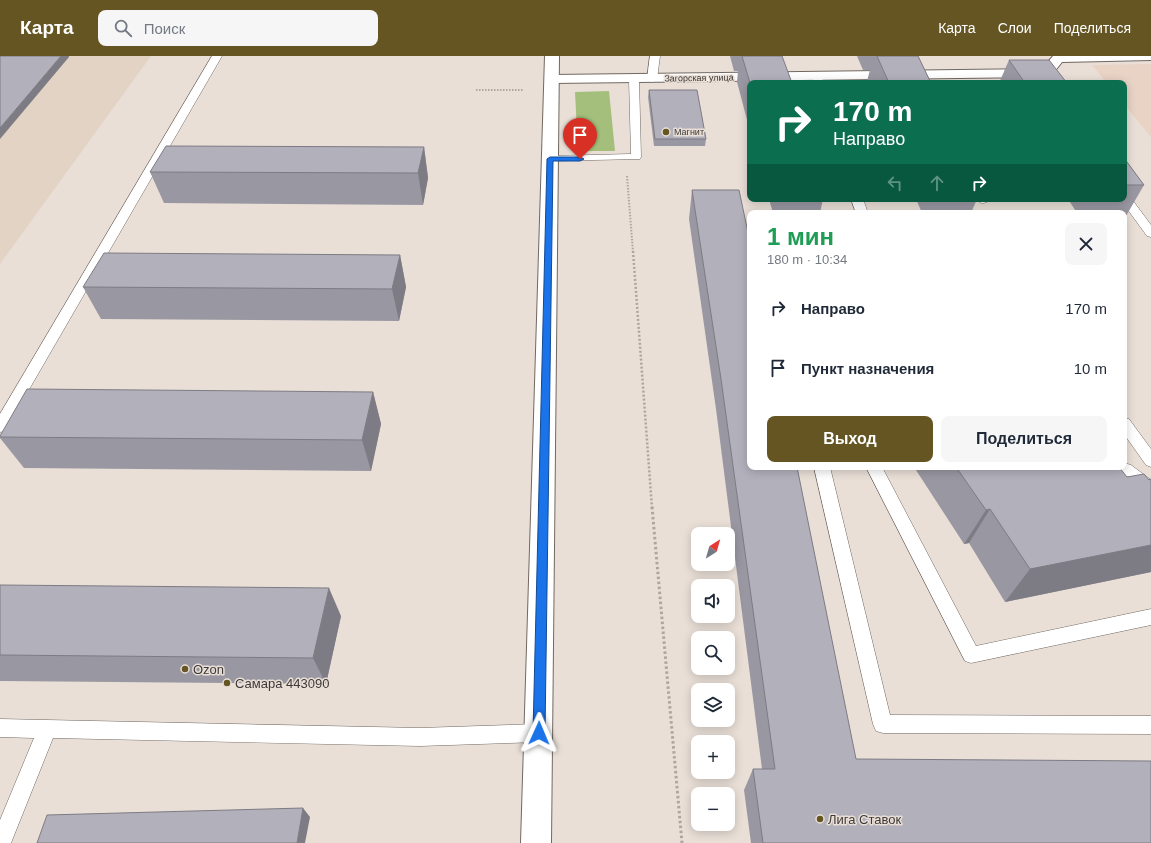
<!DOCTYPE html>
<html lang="ru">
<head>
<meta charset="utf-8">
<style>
  :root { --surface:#fff; --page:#f6f6f7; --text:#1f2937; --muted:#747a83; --accent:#645522 }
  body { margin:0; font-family:Helvetica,sans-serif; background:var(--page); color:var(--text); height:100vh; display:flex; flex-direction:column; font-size:15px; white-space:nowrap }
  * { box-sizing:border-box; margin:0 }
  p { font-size:13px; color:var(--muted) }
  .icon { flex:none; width:22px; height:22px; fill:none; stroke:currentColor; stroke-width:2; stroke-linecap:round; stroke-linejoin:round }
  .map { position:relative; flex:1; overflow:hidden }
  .sheet { position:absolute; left:747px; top:154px; width:380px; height:260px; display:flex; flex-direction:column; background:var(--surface); border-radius:8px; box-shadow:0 2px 10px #0003 }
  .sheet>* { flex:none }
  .top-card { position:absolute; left:747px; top:24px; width:380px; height:122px; border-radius:8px; box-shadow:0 2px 10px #0003; background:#0b6e4f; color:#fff; overflow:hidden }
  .needle { width:26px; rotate:37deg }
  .tools { position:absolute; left:691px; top:471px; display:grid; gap:8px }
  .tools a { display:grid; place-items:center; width:44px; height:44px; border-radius:8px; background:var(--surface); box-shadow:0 2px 10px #0003; font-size:20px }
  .pin { position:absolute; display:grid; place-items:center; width:34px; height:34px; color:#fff; margin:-41px -17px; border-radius:50% 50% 50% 0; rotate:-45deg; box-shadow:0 0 4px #0007 }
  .pin .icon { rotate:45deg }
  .me { position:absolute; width:44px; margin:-22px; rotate:1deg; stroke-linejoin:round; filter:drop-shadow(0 0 3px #0008) }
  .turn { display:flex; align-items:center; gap:14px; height:84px; padding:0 20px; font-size:18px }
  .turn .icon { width:52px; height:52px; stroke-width:2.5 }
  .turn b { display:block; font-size:28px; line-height:34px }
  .lanes { display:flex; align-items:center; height:38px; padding:0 20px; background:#0003; justify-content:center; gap:20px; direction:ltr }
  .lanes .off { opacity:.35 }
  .round { display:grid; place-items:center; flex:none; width:42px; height:42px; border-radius:8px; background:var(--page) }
  .summary { display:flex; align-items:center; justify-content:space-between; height:68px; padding:0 20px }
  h1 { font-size:24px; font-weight:600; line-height:30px; color:#1e9e55 }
  .cta { display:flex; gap:8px; margin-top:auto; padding:8px 20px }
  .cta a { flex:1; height:46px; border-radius:8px; background:var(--accent); color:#fff; font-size:16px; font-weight:600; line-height:46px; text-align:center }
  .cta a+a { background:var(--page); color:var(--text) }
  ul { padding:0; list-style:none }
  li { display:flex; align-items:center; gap:12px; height:60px; padding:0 20px }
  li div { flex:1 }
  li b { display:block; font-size:15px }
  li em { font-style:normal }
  header { display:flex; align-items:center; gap:24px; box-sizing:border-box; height:56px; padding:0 20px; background:var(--accent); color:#fff }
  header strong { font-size:19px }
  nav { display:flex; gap:22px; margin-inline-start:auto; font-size:14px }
  .search { width:280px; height:36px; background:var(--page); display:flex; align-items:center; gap:10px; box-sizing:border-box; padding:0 14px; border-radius:8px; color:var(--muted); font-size:15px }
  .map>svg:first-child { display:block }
  .built { fill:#e3d3c5 }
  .education { fill:#e8d3c5 }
  .green { fill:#a4bf7b }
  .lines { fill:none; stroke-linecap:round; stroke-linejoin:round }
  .service-casing { stroke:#716861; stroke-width:1 }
  .minor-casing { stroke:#716861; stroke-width:2 }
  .secondary-casing { stroke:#716861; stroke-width:2 }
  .path-far2 { stroke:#ada59f; stroke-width:2; stroke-dasharray:1.5 1.5; stroke-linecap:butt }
  .path-far1 { stroke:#ada59f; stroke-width:2.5; stroke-dasharray:2 2; stroke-linecap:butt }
  .path { stroke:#ada59f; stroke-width:3; stroke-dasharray:2.5 2.5; stroke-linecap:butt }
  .service { fill:#fff; fill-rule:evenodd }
  .minor { fill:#fff; fill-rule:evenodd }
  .secondary { fill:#fff; fill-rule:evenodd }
  .wall { fill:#9997a1 }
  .shaded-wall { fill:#7d7b83 }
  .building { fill:#b2b0bb; stroke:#7d7b83 }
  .route { fill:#1a73e8; stroke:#114b97 }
  .poi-dot { fill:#645522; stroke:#e9dfd7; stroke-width:1.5 }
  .labels { text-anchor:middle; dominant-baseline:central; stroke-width:3; stroke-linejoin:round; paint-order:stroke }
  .far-street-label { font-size:9px; fill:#3d3936; stroke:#e9dfd7 }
  .far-poi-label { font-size:9px; fill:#3d3936; stroke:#e9dfd7; text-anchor:start }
  .near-poi-label { font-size:13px; fill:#3d3936; stroke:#e9dfd7; text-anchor:start }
</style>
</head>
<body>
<header>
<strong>Карта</strong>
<div class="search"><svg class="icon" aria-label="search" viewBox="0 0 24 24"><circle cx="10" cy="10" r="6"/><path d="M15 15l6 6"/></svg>Поиск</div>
<nav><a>Карта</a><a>Слои</a><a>Поделиться</a></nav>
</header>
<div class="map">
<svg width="1151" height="787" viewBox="0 0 1151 787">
  <rect width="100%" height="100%" fill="#e9dfd7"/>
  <path class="built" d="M 0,0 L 151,0 L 0,208 Z"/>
  <path class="education" d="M 1151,8 L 1151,81 L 1124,48 L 1124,27 L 1107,27 L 1092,9 Z"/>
  <path class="green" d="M 609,35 L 615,95 L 578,95 L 575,36 Z"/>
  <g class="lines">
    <g class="service-casing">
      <g id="service">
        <path d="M 212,0 L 222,0 L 5,375 L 0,376 L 0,358 Z"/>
        <path d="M 650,0 L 660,0 L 657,23 L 652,26 L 647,23 Z"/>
        <path d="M 817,17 L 820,18 L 824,27 L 814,27 L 812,20 Z"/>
        <path d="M 634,20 L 639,23 L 641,101 L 640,103 L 546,105 L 545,103 L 546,101 L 550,100 L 631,98 L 629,23 Z"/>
        <path d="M 1124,137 L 1128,138 L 1151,169 L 1151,181 L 1147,180 L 1120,143 L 1124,143 Z"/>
        <path d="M 851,143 L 863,143 L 868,157 L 856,157 Z"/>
        <path d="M 976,143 L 988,143 L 989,144 L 987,146 C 982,148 979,147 976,143 Z"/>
        <path d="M 1124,362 L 1129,363 L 1151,393 L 1151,411 L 1146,409 L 1124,378 Z"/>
        <path d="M 1124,407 L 1131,409 L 1151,424 L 1151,439 L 1145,437 L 1123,420 L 1102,424 L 1097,422 L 1094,418 L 1097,414 L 1107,411 L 1124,411 Z"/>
        <path d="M 814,411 L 830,411 L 890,659 L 1151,660 L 1151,678 L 883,677 L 876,675 L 873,668 Z"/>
        <path d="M 866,411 L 882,411 L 976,590 L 1151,553 L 1151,569 L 971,607 L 965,605 Z"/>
        <path d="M 0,663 L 420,672 L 539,668 L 546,670 L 549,677 L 546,684 L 539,686 L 420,690 L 53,682 L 11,787 L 0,787 L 0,764 L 34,682 L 0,681 Z"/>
      </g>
    </g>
    <g class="minor-casing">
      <path id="minor" d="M 1053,0 L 1151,0 L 1151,4 L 1062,6 L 1051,20 L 1046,21 L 552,27 L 547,26 L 545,23 L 547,20 L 552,19 L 1042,13 Z"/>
    </g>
    <g class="secondary-casing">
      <path id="secondary" d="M 545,0 L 559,0 L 551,787 L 521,787 Z"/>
    </g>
    <g class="path-far2">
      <path d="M 476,34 L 524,34"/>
      <path d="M 627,120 L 633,196"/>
    </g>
    <path class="path-far1" d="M 633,195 L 652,452"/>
    <path class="path" d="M 652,451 L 682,787"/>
    <use href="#service" class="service"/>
    <use href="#minor" class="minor"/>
    <use href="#secondary" class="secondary"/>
  </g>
  <g class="wall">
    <path d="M 730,0 L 782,0 L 750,27 L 750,75 L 737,26 L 738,15 L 734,15 Z"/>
    <path d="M 857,0 L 918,0 L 931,27 L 868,27 L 867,25 L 870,14 L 863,14 Z"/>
    <path d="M 1009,4 L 1067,27 L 999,27 Z"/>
    <path d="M 649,34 L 706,83 L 705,90 L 654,90 L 648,41 Z"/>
    <path d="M 424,91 L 428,122 L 423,149 L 164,147 L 150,116 Z"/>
    <path d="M 1124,102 L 1144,129 L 1126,160 L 1124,160 L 1124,157 L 1077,157 L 1068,143 L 1124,143 Z"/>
    <path d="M 692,134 L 856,703 L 1151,787 L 751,787 L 744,734 L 753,713 L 762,713 L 716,353 L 689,163 Z"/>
    <path d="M 769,143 L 823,143 L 820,157 L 773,157 Z"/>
    <path d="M 916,143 L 977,143 L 971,157 L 922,157 Z"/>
    <path d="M 400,199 L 406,231 L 399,265 L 101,263 L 83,231 Z"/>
    <path d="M 373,336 L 381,368 L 371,415 L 24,412 L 0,382 L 0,380 Z"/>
    <path d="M 914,411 L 1050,411 L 1051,413 L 1151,423 L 1151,516 L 1005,546 L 969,487 L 964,488 Z"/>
    <path d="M 0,529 L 341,560 L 326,628 L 0,625 Z"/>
  </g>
  <g class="shaded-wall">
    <path d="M 61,0 L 69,0 L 69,1 L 0,83 L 0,72 Z"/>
    <path d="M 424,91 L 428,122 L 423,149 L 418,117 Z"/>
    <path d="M 400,199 L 406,231 L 399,265 L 392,233 Z"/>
    <path d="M 373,336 L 381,368 L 371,415 L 362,384 Z"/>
    <path d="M 990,453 L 969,487 L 964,488 L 986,454 Z"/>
    <path d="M 1151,489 L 1151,516 L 1005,546 L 1030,513 Z"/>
    <path d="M 329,532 L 341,560 L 326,628 L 313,602 Z"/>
    <path d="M 303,752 L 310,761 L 305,787 L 297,787 Z"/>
  </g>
  <g class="building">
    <path d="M 0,0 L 61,0 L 0,72 Z"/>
    <path d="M 742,0 L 782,0 L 792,27 L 750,27 Z"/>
    <path d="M 877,0 L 918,0 L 931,27 L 889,27 Z"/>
    <path d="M 1009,4 L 1049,4 L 1067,27 L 1025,27 Z"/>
    <path d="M 649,34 L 697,34 L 706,83 L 655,83 Z"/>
    <path d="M 166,90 L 424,91 L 418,117 L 150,116 Z"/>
    <path d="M 1124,102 L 1144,129 L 1124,129 Z"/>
    <path d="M 692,134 L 739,134 L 750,186 L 750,411 L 797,411 L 856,703 L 1151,705 L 1151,787 L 763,787 L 753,713 L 775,713 L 721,323 Z"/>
    <path d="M 104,197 L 400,199 L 392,233 L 83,231 Z"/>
    <path d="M 27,333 L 373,336 L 362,384 L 0,381 L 0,380 Z"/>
    <path d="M 956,411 L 1050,411 L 1051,413 L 1061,411 L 1119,411 L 1127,421 L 1144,418 L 1149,424 L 1151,423 L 1151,489 L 1030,513 L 990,453 L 986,454 Z"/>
    <path d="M 0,529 L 329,532 L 313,602 L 0,599 Z"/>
    <path d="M 303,752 L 297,787 L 37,787 L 47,759 Z"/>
  </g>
  <path class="route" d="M 550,101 L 580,101 L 584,103 L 580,105 L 553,105 L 545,677 L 543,681 L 539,683 L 535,681 L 533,677 L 547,103 Z"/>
  <g class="poi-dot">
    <circle cx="666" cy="76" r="4"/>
    <circle cx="185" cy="613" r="4"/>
    <circle cx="227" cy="627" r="4"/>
    <circle cx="820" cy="763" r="4"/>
  </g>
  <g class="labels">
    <g class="far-street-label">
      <text transform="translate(699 22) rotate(-1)">Загорская улица</text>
    </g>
    <g class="far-poi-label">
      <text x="674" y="76">Магнит</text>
    </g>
    <g class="near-poi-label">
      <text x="193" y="613">Ozon</text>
      <text x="235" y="627">Самара 443090</text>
      <text x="828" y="763">Лига Ставок</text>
    </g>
  </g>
</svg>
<div class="tools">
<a><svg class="needle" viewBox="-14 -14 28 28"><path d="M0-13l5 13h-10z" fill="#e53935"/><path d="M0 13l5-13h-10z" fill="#747a83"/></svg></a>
<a><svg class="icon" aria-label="sound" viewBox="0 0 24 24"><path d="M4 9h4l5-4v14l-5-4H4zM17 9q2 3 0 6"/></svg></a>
<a><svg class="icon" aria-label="search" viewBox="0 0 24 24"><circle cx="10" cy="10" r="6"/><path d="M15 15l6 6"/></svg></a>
<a><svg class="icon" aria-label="layers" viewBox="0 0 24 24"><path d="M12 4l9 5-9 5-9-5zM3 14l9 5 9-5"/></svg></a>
<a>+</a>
<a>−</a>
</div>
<div class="pin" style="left:580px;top:103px;background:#d93025"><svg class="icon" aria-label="arrive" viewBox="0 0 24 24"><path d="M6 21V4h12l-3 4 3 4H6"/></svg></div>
<svg class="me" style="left:539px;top:677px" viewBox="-20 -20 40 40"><path d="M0-17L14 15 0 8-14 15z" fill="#1a73e8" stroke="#fff" stroke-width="4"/></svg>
<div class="top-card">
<div class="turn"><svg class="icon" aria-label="right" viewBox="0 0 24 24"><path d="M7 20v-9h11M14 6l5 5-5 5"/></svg><div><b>170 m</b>Направо</div></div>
<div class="lanes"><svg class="icon off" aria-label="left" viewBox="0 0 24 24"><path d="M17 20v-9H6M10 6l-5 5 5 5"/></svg><svg class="icon off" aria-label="ahead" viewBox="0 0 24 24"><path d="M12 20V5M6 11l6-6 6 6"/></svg><svg class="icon" aria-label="right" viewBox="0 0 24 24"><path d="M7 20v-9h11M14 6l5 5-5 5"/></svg></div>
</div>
<section class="sheet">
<div class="summary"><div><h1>1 мин</h1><p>180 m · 10:34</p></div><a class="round"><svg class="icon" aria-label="close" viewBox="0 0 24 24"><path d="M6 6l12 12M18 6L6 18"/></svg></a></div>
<ul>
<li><svg class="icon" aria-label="right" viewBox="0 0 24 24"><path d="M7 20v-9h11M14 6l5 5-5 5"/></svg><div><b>Направо</b></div><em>170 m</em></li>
<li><svg class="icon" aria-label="arrive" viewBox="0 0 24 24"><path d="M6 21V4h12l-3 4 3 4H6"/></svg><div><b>Пункт назначения</b></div><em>10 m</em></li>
</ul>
<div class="cta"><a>Выход</a><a>Поделиться</a></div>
</section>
</div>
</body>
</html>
